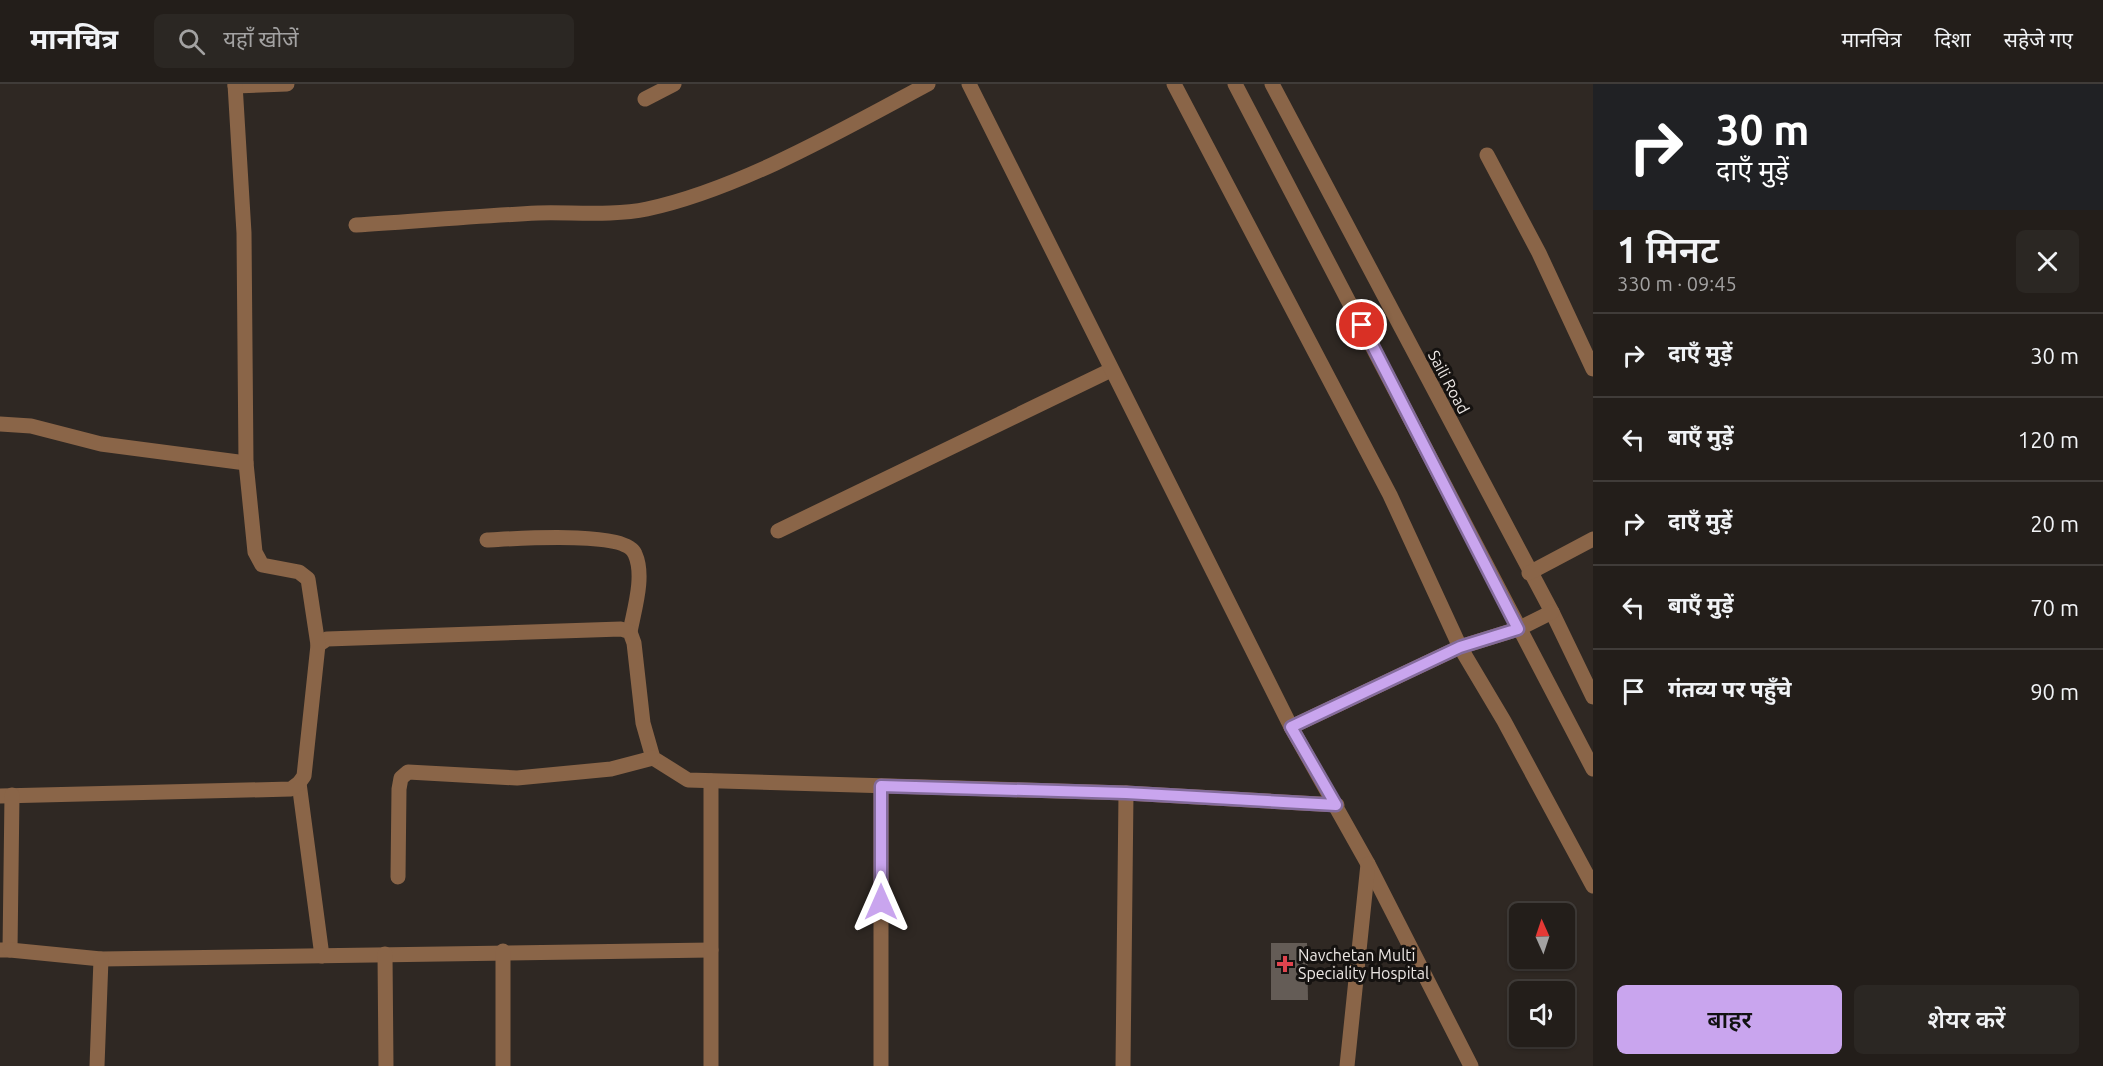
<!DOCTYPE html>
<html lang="hi">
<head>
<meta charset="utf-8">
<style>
  :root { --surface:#231e1a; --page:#2b2723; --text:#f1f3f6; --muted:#a3a2a2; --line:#403c39; --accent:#c9a5ee }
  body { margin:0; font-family:Ubuntu,"Noto Sans Devanagari",sans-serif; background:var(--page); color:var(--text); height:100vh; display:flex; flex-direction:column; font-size:22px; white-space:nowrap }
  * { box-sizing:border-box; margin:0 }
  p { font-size:20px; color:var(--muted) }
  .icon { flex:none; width:33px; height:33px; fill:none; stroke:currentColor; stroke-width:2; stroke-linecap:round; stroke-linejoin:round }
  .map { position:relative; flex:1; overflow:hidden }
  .side { display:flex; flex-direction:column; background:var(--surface); width:510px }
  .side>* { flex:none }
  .hud { background:#202124; color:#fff; overflow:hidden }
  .needle { width:39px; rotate:357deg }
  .controls { position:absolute; left:1509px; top:819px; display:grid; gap:12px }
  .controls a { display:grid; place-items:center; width:66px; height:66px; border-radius:9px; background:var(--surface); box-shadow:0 2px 4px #0004,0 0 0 2px var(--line); font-size:30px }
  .pin { position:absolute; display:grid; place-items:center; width:51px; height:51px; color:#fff; margin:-26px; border:3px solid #fff; border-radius:50%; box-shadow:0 2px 6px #0007 }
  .me { position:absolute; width:66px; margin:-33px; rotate:0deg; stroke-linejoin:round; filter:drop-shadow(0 0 4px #0008) }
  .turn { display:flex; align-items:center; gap:21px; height:126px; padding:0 24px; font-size:27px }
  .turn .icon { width:78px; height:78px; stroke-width:2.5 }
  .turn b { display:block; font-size:42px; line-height:51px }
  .round { display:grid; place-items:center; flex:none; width:63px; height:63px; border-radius:9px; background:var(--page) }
  .summary { display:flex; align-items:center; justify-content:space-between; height:102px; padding:0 24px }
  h1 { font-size:36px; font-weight:600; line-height:45px }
  .primary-button { display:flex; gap:12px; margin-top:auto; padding:12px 24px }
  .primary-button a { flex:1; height:69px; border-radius:9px; background:var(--accent); color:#111; font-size:24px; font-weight:600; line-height:69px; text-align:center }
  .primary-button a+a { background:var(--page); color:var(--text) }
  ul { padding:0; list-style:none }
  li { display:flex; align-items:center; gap:18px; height:84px; padding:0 24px; border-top:2px solid var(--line) }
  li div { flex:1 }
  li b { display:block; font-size:22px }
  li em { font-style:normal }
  header { display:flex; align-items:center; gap:36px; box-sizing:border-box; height:84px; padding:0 30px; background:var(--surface); border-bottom:2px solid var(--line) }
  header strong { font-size:28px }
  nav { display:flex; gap:33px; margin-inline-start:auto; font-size:21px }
  .search { width:420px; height:54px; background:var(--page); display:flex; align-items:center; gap:15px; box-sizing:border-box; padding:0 21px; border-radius:9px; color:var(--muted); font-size:22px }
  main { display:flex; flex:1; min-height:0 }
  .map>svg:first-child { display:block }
  .building { fill:#645c56 }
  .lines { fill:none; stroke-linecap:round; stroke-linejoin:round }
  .service { stroke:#8a6548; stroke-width:15 }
  .minor { stroke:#8a6548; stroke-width:15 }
  .route-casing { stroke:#836b9b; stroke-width:15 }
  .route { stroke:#c9a5ee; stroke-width:10 }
  .health-dot { fill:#e0444e; stroke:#151210; stroke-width:2 }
  .labels { text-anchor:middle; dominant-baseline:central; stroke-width:6; stroke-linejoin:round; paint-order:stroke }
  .street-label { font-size:16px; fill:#ece7e4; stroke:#151210 }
  .poi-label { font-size:16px; fill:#ece7e4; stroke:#151210; text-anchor:start }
</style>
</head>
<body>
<header>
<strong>मानचित्र</strong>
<div class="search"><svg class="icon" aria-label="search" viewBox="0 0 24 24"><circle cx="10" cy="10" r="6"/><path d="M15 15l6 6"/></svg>यहाँ खोजें</div>
<nav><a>मानचित्र</a><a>दिशा</a><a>सहेजे गए</a></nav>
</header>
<main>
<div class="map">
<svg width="1593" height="982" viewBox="0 0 1593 982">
  <rect width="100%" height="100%" fill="#2f2823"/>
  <path class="building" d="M 1271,859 L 1307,859 L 1308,916 L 1271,916 Z"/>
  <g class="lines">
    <g class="service">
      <path d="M 778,447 L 1111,286"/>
      <path d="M 487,456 C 512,455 625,446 635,470 C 645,492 634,526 630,548"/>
    </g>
    <g class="minor">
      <path d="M 969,0 L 1291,643 L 1368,780 L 1471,982"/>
      <path d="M 1174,0 L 1390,411 L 1460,563 L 1504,637 L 1593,802"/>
      <path d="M 1235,0 L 1593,685"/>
      <path d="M 1272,0 L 1552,528 L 1593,613"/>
      <path d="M 235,2 L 287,0"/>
      <path d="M 645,15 L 674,0"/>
      <path d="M 1487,71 L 1539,169 L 1593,285"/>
      <path d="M 356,141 C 417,137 477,132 538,129 C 571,128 614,132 647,125 C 740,105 844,45 928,0"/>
      <path d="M 0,340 L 31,342 L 101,360 L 246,379"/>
      <path d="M 1529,489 L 1593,455"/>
      <path d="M 318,561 L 327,555 L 621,545 L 630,548 L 634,559 L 643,639 L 653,674 L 688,696 L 1126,709 L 1337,721"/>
      <path d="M 1291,643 L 1460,563 L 1518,545 L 1552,528"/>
      <path d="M 299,699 L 322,872"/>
      <path d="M 0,712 L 291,705 L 299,699 L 304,692 L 318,561 L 308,495 L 299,488 L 262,481 L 255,468 L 246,379 L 244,149 L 235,0"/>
      <path d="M 398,793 L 399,705 L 401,694 L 408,688 L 517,694 L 611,685 L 653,674"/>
      <path d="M 0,866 L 10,866 L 12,711"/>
      <path d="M 10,866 L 101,875 L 711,866"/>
      <path d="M 385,870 L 386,982"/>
      <path d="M 97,982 L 101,875"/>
      <path d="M 503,982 L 503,867"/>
      <path d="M 711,982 L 711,697"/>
      <path d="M 881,982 L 881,702"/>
      <path d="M 1123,982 L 1126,709"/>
      <path d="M 1347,982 L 1368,780"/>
    </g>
  </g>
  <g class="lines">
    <g class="route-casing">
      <path id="route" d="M 881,818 L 881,702 L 1126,709 L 1336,721 L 1291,643 L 1460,563 L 1518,545 L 1362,241"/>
    </g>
    <use href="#route" class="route"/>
  </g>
  <path class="health-dot" d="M1282 871h6v6h6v6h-6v6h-6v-6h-6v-6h6z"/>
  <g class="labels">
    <g class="street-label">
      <text transform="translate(1449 298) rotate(62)">Saili Road</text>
    </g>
    <g class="poi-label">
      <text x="1298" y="871">Navchetan Multi<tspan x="1298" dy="18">Speciality Hospital</tspan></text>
    </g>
  </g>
</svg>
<div class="controls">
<a><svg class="needle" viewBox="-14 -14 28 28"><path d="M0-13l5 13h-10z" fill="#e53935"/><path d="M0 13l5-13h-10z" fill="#a3a2a2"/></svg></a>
<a><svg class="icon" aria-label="sound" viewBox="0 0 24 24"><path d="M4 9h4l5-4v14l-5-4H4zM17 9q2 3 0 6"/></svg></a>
</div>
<div class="pin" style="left:1362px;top:241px;background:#d93025"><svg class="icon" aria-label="arrive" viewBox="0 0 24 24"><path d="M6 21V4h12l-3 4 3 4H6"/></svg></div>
<svg class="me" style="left:881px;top:818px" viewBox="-20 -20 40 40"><path d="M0-17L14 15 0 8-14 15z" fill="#c9a5ee" stroke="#fff" stroke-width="4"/></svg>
</div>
<section class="side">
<div class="hud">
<div class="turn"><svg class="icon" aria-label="right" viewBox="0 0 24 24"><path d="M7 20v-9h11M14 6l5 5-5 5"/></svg><div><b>30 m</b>दाएँ मुड़ें</div></div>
</div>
<div class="summary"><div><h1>1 मिनट</h1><p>330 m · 09:45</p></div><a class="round"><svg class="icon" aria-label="close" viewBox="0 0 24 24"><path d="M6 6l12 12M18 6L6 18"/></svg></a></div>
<ul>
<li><svg class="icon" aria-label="right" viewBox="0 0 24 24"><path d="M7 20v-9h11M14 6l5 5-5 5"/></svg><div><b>दाएँ मुड़ें</b></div><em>30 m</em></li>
<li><svg class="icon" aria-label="left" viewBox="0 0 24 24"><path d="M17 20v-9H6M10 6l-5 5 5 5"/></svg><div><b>बाएँ मुड़ें</b></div><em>120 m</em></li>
<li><svg class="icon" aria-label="right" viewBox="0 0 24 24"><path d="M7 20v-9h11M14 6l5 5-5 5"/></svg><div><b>दाएँ मुड़ें</b></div><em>20 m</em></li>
<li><svg class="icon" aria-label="left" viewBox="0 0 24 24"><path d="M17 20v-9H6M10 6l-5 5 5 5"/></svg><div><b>बाएँ मुड़ें</b></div><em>70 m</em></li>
<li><svg class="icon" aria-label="arrive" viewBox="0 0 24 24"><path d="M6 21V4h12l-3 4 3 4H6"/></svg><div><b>गंतव्य पर पहुँचे</b></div><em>90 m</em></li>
</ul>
<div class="primary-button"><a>बाहर</a><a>शेयर करें</a></div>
</section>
</main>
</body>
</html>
